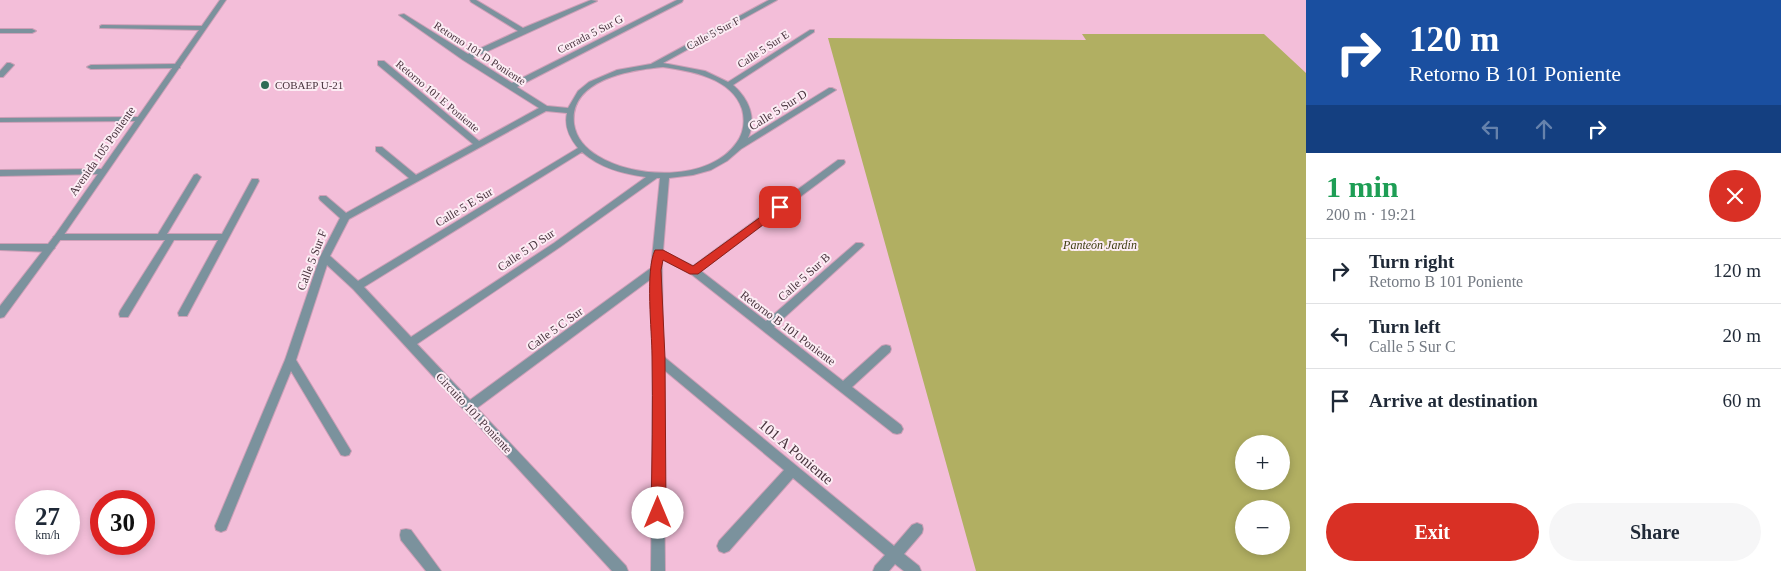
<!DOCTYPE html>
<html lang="en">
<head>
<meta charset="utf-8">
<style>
  :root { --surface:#fff; --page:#f6f6f7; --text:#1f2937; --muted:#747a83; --line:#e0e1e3; --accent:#d93025 }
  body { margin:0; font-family:"Times New Roman",serif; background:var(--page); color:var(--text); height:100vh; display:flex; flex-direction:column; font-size:19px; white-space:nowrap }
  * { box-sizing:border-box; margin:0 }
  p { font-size:16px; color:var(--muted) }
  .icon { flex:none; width:28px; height:28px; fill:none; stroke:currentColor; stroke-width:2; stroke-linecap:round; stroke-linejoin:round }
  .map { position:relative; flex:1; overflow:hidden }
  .drawer { display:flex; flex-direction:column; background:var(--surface); width:475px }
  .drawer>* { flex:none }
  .hud { background:#1a4fa0; color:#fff; overflow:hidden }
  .controls { position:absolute; left:1235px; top:435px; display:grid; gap:10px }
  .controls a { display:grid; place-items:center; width:55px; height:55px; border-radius:50%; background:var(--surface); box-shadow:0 2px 8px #0003; font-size:25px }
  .speed { position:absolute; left:15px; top:490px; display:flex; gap:10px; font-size:25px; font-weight:700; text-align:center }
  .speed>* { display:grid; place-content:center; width:65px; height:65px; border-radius:50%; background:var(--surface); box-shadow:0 2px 8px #0003; line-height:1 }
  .speed small { font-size:12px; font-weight:400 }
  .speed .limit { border:8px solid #d22; background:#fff; color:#111 }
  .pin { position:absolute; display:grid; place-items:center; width:42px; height:42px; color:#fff; margin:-21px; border-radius:10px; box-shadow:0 2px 8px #0006 }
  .me { position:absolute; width:55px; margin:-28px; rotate:0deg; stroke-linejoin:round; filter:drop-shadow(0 0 4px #0008) }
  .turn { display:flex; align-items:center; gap:18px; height:105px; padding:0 20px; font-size:22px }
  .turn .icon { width:65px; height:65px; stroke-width:2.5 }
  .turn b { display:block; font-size:35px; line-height:42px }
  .lanes { display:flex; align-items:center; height:48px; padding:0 20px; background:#0003; justify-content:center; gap:25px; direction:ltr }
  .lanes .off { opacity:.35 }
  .round { display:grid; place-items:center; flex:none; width:52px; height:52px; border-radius:26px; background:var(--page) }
  .head { display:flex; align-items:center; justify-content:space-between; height:85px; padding:0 20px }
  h1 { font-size:30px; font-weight:600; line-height:38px; color:#1e9e55 }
  .primary-button { display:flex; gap:10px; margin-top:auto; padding:10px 20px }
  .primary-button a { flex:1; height:58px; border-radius:30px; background:var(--accent); color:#fff; font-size:20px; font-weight:600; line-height:58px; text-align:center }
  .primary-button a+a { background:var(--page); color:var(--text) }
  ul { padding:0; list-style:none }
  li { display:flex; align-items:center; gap:15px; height:65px; padding:0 20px; border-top:1px solid var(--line) }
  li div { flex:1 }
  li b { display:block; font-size:19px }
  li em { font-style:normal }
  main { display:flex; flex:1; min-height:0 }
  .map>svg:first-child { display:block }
  .green { fill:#b1af62; fill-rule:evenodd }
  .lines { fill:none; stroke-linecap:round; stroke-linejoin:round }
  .minor-casing { stroke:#cd9fb7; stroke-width:2 }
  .tertiary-casing { stroke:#cd9fb7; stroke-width:2 }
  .minor { fill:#7b929d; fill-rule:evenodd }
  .tertiary { fill:#7b929d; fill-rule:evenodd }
  .route { fill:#d93025; stroke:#8d1f18 }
  .poi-dot { fill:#2e6a54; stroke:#fcecf4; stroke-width:2 }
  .labels { text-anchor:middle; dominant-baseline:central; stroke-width:4; stroke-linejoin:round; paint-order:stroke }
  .far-street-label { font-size:11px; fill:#48333d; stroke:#fcecf4 }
  .far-poi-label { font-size:11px; fill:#48333d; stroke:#fcecf4; text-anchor:start }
  .street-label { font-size:12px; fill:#48333d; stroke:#fcecf4 }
  .park-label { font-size:12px; font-style:italic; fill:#3f3e12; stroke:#fcecf4 }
  .near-street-label { font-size:15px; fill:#48333d; stroke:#fcecf4 }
</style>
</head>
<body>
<main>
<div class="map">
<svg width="1306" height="571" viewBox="0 0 1306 571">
  <rect width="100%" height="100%" fill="#f3bed9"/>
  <path class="green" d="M 1082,34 L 1264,34 L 1306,73 L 1306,571 L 976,571 L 828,38 L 1086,40 ZM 1244,444 L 1281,444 L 1281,481 L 1244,481 ZM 1244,509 L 1281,509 L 1281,546 L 1244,546 Z"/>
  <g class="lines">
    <g class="minor-casing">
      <g id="minor">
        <path d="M 470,0 L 476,0 L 523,28 L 591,0 L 597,1 L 473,58 L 512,83 L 677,0 L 683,0 L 682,2 L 517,87 L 547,106 L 568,108 L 578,91 L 589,82 L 617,70 L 651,64 L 769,0 L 777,0 L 663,63 L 705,71 L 728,82 L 810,30 L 814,30 L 814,32 L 733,85 C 749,99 757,118 748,138 L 829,88 L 832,88 L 836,90 L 741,149 L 727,161 L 711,170 L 693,175 L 669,178 L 663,251 L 693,266 L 838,160 L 844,160 L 845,162 L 844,164 L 701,271 L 766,321 L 856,243 L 862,243 L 864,245 L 862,247 L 774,327 L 843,381 L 882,346 L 886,345 L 890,346 L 891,349 L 890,352 L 852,387 L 901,425 L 903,429 L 901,433 L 897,434 L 893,433 L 691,274 L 662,259 L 663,356 L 894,546 L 912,525 L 917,523 L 922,525 L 923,529 L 922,533 L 904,554 L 919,566 L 921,571 L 904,571 L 895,564 L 889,571 L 873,571 L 875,566 L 885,555 L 793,478 L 729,551 L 724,553 L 719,551 L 717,546 L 719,541 L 784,470 L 663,369 L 665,571 L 651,571 L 653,358 L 651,279 L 477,408 L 626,566 L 628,571 L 612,571 L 353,289 L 327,265 L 296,360 L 351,451 L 349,455 L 345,456 L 341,455 L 291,371 L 226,530 L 221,532 L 216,530 L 215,526 L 285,360 L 320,257 L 340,218 L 320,200 L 319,198 L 320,196 L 326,196 L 346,213 L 409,178 L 376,151 L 376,147 L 382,147 L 416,175 L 473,144 L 378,65 L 378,61 L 384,61 L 479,141 L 539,108 L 463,60 L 399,15 L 404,14 L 468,54 L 518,31 L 471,2 ZM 663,67 C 691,71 732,78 742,109 C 745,120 744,132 737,142 C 710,182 635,179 598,156 C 586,149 576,138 574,124 C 569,79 631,70 663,67 ZM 546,111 L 567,113 C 564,126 569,137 578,148 L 358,281 L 330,256 L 349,219 ZM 582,152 C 600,168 623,174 646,177 L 554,243 L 411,337 L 364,287 ZM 657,178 L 660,178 L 651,268 L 470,400 L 417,344 L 560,247 Z"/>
        <path d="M 102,25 L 202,26 L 205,28 L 202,30 L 100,28 L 100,26 Z"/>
        <path d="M 0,29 L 32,29 L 36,31 L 32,33 L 0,33 Z"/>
        <path d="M 7,63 L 10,63 L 14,65 L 3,77 L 0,77 L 0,71 Z"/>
        <path d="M 177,64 L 180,64 L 180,68 L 91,69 L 87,67 L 91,65 Z"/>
        <path d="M 139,117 L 142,117 L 142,121 L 0,122 L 0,118 Z"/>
        <path d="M 102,169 L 106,172 L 105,174 L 0,176 L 0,170 Z"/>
        <path d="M 197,174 L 201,177 L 167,234 L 222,234 L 252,179 L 258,179 L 259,181 L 187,316 L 179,316 L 178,313 L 218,240 L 174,240 L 128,317 L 120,317 L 119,314 L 120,311 L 165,240 L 58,240 L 53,237 L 58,234 L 158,234 L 194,175 Z"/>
        <path d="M 0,244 L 50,244 L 55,248 L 50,252 L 0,250 Z"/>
        <path d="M 406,529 L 411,530 L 441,571 L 426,571 L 401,540 L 400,535 L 401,530 Z"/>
      </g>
    </g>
    <g class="tertiary-casing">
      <path id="tertiary" d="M 220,0 L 226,0 L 61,239 L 4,317 L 0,318 L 0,306 L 55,235 Z"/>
    </g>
    <use href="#minor" class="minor"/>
    <use href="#tertiary" class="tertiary"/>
  </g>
  <path class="route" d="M 780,203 L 784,204 L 786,207 L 784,209 L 698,274 L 690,274 L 663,260 L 661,270 L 665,358 L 666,513 L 664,518 L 658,520 L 653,518 L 651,513 C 652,461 653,409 652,356 C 652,331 645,271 655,250 L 663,250 L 693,266 Z"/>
  <circle class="poi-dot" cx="265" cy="85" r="5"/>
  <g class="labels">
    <g class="far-street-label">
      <text transform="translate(713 33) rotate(-28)">Calle 5 Sur F</text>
      <text transform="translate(590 34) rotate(-27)">Cerrada 5 Sur G</text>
      <text transform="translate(763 49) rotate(-33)">Calle 5 Sur E</text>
      <text transform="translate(480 53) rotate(33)">Retorno 101 D Poniente</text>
      <text transform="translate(438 96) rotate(40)">Retorno 101 E Poniente</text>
    </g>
    <g class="far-poi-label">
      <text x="275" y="85">COBAEP U-21</text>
    </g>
    <g class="street-label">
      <text transform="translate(778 110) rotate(-32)">Calle 5 Sur D</text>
      <text transform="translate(102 151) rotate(-55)">Avenida 105 Poniente</text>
      <text transform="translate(464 207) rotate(-31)">Calle 5 E Sur</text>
      <text transform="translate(526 250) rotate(-34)">Calle 5 D Sur</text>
      <text transform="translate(312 260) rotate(-69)">Calle 5 Sur F</text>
      <text transform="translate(804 277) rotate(-42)">Calle 5 Sur B</text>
      <text transform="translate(788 328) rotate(37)">Retorno B 101 Poniente</text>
      <text transform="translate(555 329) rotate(-36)">Calle 5 C Sur</text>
      <text transform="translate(474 413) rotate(47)">Circuito 101 Poniente</text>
    </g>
    <g class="park-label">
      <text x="1100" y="245">Panteón Jardín</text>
    </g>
    <g class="near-street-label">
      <text transform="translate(796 452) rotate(40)">101 A Poniente</text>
    </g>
  </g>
</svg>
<div class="controls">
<a>+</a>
<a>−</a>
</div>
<div class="speed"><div>27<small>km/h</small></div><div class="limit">30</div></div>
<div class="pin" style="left:780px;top:207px;background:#d93025"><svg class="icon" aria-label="arrive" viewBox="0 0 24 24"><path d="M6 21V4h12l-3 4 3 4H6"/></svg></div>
<svg class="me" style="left:658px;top:513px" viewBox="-20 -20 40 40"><circle r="19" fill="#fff"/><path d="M0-13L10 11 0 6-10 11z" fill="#d93025"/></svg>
</div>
<section class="drawer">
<div class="hud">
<div class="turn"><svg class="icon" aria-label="right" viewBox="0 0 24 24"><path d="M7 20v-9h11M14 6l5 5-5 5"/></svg><div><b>120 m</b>Retorno B 101 Poniente</div></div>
<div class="lanes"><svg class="icon off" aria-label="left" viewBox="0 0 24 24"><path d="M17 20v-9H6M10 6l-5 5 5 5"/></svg><svg class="icon off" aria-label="ahead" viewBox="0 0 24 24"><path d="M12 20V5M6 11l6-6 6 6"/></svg><svg class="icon" aria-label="right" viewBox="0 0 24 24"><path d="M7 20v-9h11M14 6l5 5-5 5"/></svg></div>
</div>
<div class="head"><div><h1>1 min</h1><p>200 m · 19:21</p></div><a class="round" style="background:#d93025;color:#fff"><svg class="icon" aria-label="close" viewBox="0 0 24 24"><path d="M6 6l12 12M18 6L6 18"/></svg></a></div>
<ul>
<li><svg class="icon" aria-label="right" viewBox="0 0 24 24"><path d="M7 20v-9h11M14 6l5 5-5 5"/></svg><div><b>Turn right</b><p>Retorno B 101 Poniente</p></div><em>120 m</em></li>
<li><svg class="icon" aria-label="left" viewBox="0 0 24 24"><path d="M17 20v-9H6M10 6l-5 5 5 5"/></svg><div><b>Turn left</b><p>Calle 5 Sur C</p></div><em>20 m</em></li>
<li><svg class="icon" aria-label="arrive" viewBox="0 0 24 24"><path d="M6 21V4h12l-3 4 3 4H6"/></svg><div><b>Arrive at destination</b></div><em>60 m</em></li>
</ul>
<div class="primary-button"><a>Exit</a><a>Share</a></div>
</section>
</main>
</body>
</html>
